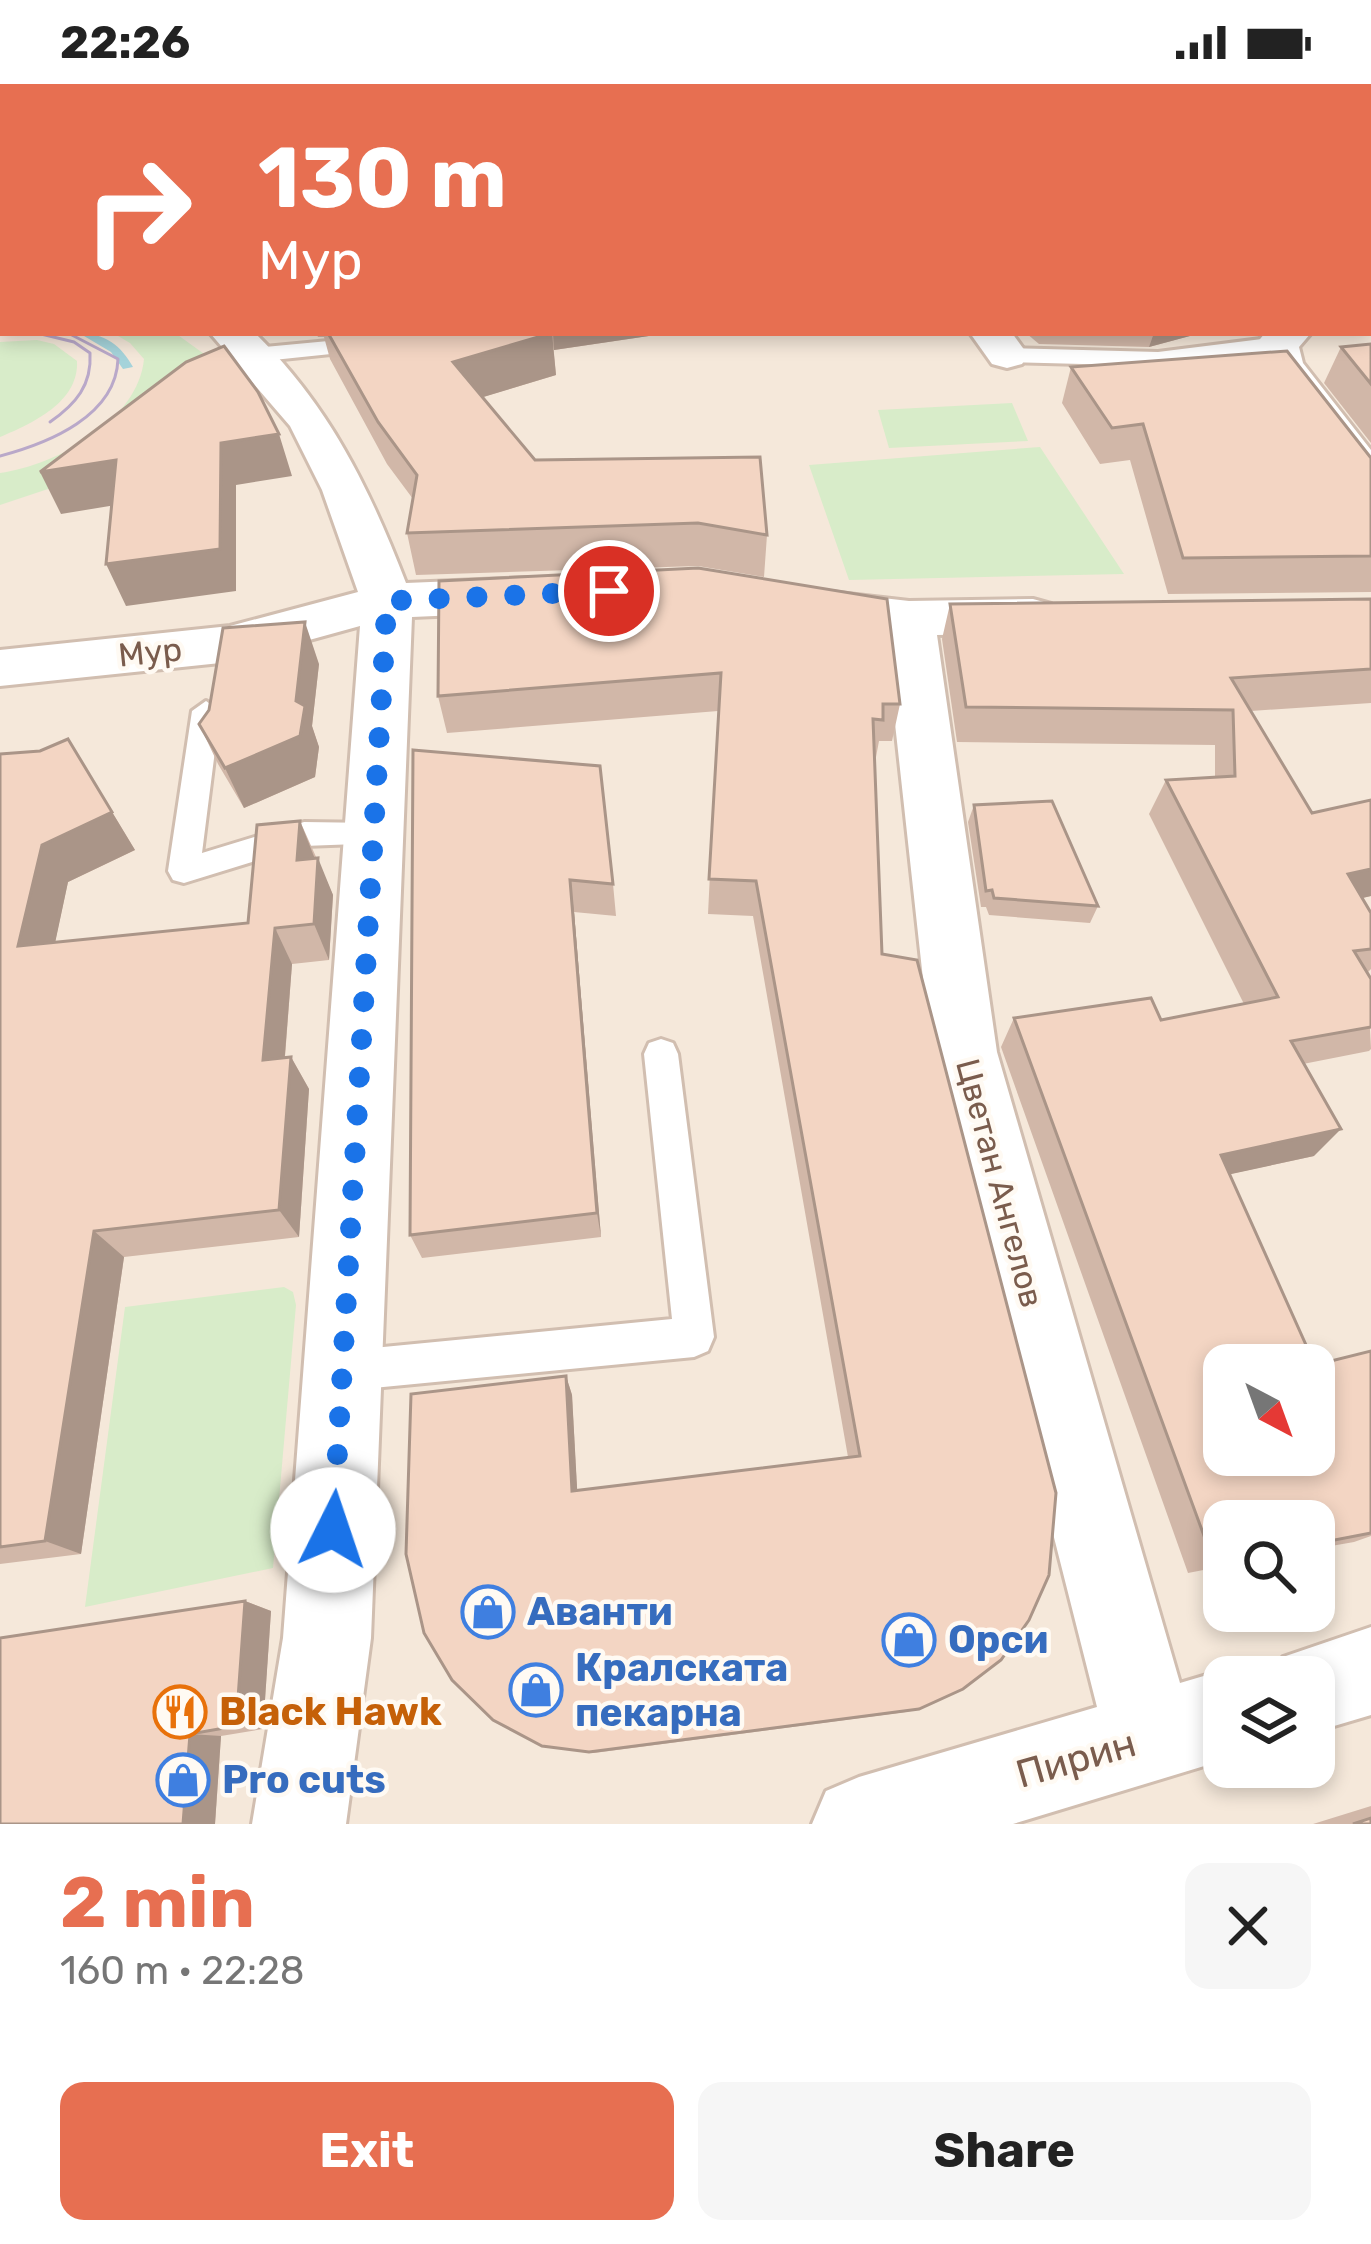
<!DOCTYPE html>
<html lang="en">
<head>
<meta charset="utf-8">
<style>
  :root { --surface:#fff; --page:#f6f6f6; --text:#222; --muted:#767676; --accent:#e76f51 }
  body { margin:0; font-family:Rubik,sans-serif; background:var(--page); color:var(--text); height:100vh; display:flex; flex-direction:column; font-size:45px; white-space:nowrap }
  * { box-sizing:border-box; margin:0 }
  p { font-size:39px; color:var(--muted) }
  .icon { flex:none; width:66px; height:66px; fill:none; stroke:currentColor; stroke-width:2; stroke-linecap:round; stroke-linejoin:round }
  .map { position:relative; height:1740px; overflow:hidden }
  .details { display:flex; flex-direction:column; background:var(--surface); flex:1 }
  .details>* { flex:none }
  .guide { position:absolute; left:0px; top:0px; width:1371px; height:252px; box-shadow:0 6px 18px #0003; background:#e76f51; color:#fff; overflow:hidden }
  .needle { width:78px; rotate:139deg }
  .buttons { position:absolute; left:1203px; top:1260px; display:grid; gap:24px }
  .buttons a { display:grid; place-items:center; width:132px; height:132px; border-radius:24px; background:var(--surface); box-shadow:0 6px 18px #0003; font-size:60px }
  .pin { position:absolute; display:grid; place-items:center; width:102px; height:102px; color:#fff; margin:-51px; border:6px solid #fff; border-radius:50%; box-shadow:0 3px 12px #0007 }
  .me { position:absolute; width:132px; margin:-66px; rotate:4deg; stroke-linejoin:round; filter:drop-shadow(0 0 9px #0008) }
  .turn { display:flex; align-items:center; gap:42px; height:252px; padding:0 60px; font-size:54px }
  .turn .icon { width:156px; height:156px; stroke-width:2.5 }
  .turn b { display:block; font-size:84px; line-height:102px }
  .round { display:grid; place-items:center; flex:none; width:126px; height:126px; border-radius:24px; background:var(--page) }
  .overview { display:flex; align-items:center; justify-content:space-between; height:204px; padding:0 60px }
  h1 { font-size:72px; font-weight:700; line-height:90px; color:var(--accent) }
  .action { display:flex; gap:24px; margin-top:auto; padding:24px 60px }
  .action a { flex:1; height:138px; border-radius:24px; background:var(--accent); color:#fff; font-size:48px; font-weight:700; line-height:138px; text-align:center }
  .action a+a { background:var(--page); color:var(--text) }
  .status { display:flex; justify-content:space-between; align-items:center; height:84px; padding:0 60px; background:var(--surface); direction:ltr }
  .status svg { height:33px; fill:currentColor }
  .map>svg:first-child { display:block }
  .residential { fill:#f5e8da; fill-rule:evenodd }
  .green { fill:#d8ecc9 }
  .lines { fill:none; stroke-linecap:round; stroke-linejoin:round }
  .stream { fill:#a5d3da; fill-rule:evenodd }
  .service-casing { stroke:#d1beb0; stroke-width:6 }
  .minor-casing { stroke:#d1beb0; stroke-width:6 }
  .service { fill:#fff; fill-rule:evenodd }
  .minor { fill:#fff; fill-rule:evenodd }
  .tram { stroke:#b9a8c9; stroke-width:3 }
  .wall { fill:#d1b7a8 }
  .shaded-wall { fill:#aa9588 }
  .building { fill:#f3d5c3; stroke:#aa9588; stroke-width:3; fill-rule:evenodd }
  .route { stroke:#1a73e8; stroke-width:21; stroke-dasharray:0 37.8 }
  .labels { text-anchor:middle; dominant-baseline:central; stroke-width:9; stroke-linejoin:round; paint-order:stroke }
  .street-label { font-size:33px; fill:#7a5c4d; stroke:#fffaf3 }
  .near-shop-label { font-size:39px; font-weight:bold; fill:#366cbe; stroke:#fffaf3; text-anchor:start }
  .near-food-label { font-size:39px; font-weight:bold; fill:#c56008; stroke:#fffaf3; text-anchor:start }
  .near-street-label { font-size:39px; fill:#7a5c4d; stroke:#fffaf3 }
</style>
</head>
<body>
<div class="status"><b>22:26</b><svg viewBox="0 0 49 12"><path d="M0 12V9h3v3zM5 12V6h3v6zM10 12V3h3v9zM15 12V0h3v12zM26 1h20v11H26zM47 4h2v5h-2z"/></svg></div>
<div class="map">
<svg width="1371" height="1740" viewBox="0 0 1371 1740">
  <rect width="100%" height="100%" fill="#fdf6ec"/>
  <path class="residential" d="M 0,0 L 1371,0 L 1371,1740 L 0,1740 ZM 3,3 L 1368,3 L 1368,249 L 3,249 ZM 1224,1281 L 1314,1281 L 1314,1371 L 1224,1371 ZM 1224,1437 L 1314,1437 L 1314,1527 L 1224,1527 ZM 1224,1593 L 1314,1593 L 1314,1683 L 1224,1683 Z"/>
  <g class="green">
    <path d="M 113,249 L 175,249 L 207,272 L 75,396 L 0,421 L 0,389 C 57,381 138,337 144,275 L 130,259 Z"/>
    <path d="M 37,256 L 54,260 L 77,277 C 79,318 33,339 0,353 L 0,258 Z"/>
    <path d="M 1012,319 L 1028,357 L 889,364 L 878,326 Z"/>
    <path d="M 1040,363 L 1124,490 L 849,496 L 809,381 Z"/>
    <path d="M 284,1203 L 293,1208 L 296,1221 L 273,1484 L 85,1523 L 125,1223 Z"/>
  </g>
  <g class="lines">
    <path class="stream" d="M 79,249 C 104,249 121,261 133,283 L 123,285 L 111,268 Z"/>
    <g class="service-casing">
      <g id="service">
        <path d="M 371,253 L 379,255 L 379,265 L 253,278 L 242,271 L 253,264 Z"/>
        <path d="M 1277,253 L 1285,255 L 1285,265 L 1158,282 L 1007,278 L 996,271 L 1007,264 L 1158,268 Z"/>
        <path d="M 206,617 L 220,627 L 202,769 L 304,738 L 373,739 L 384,743 L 388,751 L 384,759 L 304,762 L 184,799 L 173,796 L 168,787 L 192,627 Z"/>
        <path d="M 661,955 L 673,959 L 678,970 L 714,1253 L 708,1267 L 694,1273 L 342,1307 L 328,1301 L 322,1287 L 328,1273 L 342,1267 L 672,1235 L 644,970 L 649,959 Z"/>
      </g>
    </g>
    <g class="minor-casing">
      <g id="minor">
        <path d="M 0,39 L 3,39 L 0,60 Z"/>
        <rect x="0" y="104" width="3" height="22"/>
        <path d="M 1371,198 L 1371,223 L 1368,224 L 1368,199 Z"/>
        <path d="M 210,249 L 255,249 C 329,322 369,403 406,499 L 526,494 L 544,499 L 551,511 L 544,523 L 526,528 L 412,533 L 371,1554 L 346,1740 L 252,1740 L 283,1554 L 360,542 L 230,578 L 0,602 L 0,566 L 230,542 L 358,508 L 322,406 L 290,342 Z"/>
        <path d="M 970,249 L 1012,249 L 1028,271 L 1022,280 L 1007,284 L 992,280 Z"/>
        <path d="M 1265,249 L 1311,249 L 1299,263 L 1303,279 L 1371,366 L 1371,411 L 1355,407 L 1261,281 L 1256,260 Z"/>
        <path d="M 804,505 L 909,517 L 1033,515 L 1051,520 L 1059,532 L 1051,544 L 1033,549 L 937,551 L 997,968 L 1180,1599 L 1224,1586 L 1241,1593 L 1224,1593 L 1224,1676 L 1013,1740 L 812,1740 L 826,1707 L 859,1693 L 1097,1623 L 931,968 L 885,548 L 786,534 L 779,522 L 786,510 Z"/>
        <path d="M 1371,1543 L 1371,1631 L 1314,1648 L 1314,1593 L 1274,1593 L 1283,1573 Z"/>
      </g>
    </g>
    <use href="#service" class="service"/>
    <use href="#minor" class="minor"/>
    <g class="tram">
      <path d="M 37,249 L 74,258 L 90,269 C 92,301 76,320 50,338"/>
      <path d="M 0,372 C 49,359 116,332 118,275 L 68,249"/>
    </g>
  </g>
  <g class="wall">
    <path d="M 1371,0 L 1371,44 L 1368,44 L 1368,3 Z"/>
    <path d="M 316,249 L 669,249 L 554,266 L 553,262 L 556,291 L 483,313 L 535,376 L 767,451 L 764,493 L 698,482 L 416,491 L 407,449 L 413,415 L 387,380 L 330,275 L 324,253 L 318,253 Z"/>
    <path d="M 1026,249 L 1201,249 L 1149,263 L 1039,260 Z"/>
    <path d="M 1371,260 L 1371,359 L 1324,299 L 1341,263 Z"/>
    <path d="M 1071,283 L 1371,374 L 1371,508 L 1168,510 L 1130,376 L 1100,380 L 1062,319 Z"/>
    <path d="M 439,497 L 900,620 L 892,657 L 879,657 L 876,673 L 875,673 L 882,870 L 919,1625 L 906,1628 L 594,1669 L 550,1663 L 566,1292 L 572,1311 L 577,1406 L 848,1373 L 753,832 L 708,830 L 718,627 L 447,649 L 438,612 Z"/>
    <path d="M 1371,515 L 1371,619 L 1251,627 L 1312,729 L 1371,716 L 1371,812 L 1362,814 L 1371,829 L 1371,885 L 1367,889 L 1371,965 L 1369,967 L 1303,980 L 1314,1072 L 1230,1090 L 1315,1281 L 1371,1267 L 1371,1452 L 1354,1458 L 1314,1465 L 1314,1437 L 1224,1437 L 1224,1482 L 1188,1489 L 1001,963 L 1014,934 L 1161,936 L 1244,920 L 1149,730 L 1166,696 L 1215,693 L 1215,661 L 957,658 L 942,555 L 950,520 Z"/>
    <path d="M 319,580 L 312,642 L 319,663 L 315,693 L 244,724 L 218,680 L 199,640 Z"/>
    <path d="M 68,655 L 135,766 L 68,798 L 55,858 L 248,839 L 300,737 L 333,811 L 329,876 L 292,880 L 285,973 L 291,973 L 309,1005 L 299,1153 L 124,1173 L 81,1470 L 0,1480 L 0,670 L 40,667 Z"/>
    <path d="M 413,666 L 613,800 L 616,832 L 574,828 L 601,1153 L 422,1174 L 410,1151 Z"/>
    <path d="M 974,721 L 1098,822 L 1090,839 L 989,831 L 986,823 L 981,823 L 968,738 Z"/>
    <path d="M 245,1517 L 271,1527 L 263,1645 L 221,1652 L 215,1740 L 0,1740 Z"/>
    <path d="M 1371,1722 L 1371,1740 L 1313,1740 Z"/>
  </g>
  <g class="shaded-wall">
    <path d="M 1371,170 L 1371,188 L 1368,195 L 1368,171 Z"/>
    <path d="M 552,249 L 556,291 L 460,320 L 453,278 Z"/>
    <path d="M 553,249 L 669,249 L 554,266 Z"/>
    <path d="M 1154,249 L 1201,249 L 1149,263 Z"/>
    <path d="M 279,350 L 292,392 L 236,401 L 236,507 L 126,522 L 106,480 L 221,359 Z"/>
    <path d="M 116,376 L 134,418 L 61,430 L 40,388 Z"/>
    <path d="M 305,538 L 319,580 L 312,642 L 319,663 L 315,693 L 244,724 L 225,684 L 296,617 Z"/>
    <path d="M 112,728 L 135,766 L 68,798 L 47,897 L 18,862 L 42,761 Z"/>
    <path d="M 300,737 L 315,775 L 297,776 Z"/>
    <path d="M 318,774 L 333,811 L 329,876 L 314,840 Z"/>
    <path d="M 1371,785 L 1371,812 L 1324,823 L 1348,790 Z"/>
    <path d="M 570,796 L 574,828 L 601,1153 L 597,1129 Z"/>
    <path d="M 275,844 L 292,880 L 282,1008 L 263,976 Z"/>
    <path d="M 291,973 L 309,1005 L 299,1153 L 279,1126 Z"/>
    <path d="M 1341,1045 L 1314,1072 L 1199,1097 L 1221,1071 Z"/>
    <path d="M 94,1147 L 124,1173 L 81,1470 L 45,1457 Z"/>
    <path d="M 566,1292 L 572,1311 L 578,1421 L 572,1407 Z"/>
    <path d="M 245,1517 L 271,1527 L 263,1645 L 236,1642 Z"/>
    <path d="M 190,1650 L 221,1652 L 215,1740 L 183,1740 Z"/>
  </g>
  <g class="building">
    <path d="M 94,0 L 1371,0 L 1371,9 L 1368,10 L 1368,3 L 92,3 Z"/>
    <path d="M 1368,52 L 1371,54 L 1371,144 L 1368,142 Z"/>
    <path d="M 1368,150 L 1371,154 L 1371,170 L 1368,171 Z"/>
    <path d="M 328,249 L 552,249 L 453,278 L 535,376 L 760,373 L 767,451 L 698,439 L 407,449 L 417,391 L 378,338 Z"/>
    <path d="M 1371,260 L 1371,300 L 1341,263 Z"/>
    <path d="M 224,262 L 258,308 L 279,350 L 221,359 L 220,465 L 106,480 L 116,376 L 40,388 L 186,278 Z"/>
    <path d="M 1287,267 L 1371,374 L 1371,472 L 1183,474 L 1143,340 L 1112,344 L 1071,283 Z"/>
    <path d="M 698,484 L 887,515 L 900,620 L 883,620 L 883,636 L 873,635 L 882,870 L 917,876 L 1056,1409 L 1049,1491 L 1029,1536 L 1001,1576 L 963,1605 L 919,1625 L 589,1668 L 542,1662 L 493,1636 L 452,1596 L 424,1549 L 406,1470 L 411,1310 L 566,1292 L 572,1407 L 860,1372 L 756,797 L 709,795 L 721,589 L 438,612 L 439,497 Z"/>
    <path d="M 1371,515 L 1371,585 L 1231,594 L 1312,729 L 1371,716 L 1371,785 L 1348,790 L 1371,829 L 1371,865 L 1354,867 L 1371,895 L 1371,943 L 1291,957 L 1341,1045 L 1221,1071 L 1315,1281 L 1371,1267 L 1371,1449 L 1314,1460 L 1314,1437 L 1224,1437 L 1224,1477 L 1214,1479 L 1014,934 L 1151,914 L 1161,936 L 1278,913 L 1166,696 L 1235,692 L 1233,626 L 966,623 L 950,520 ZM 1224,1281 L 1314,1281 L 1314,1371 L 1224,1371 Z"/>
    <path d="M 305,538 L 296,617 L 305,622 L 300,652 L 225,684 L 199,640 L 209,626 L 223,544 Z"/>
    <path d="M 68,655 L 112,728 L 42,761 L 18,862 L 248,839 L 257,741 L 300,737 L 297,776 L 318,774 L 314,840 L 275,844 L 263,976 L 291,973 L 279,1126 L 94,1147 L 45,1457 L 0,1463 L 0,670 L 40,667 Z"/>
    <path d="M 413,666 L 600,682 L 613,800 L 570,796 L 597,1129 L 410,1151 Z"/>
    <path d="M 1052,717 L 1098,822 L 994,814 L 992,806 L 986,807 L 974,721 Z"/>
    <path d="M 245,1517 L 236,1642 L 190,1650 L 183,1740 L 0,1740 L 0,1554 Z"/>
    <path d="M 1371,1734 L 1371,1740 L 1353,1740 Z"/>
  </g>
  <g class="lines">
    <path class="route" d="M 333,1446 L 387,517 L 609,507"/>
  </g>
  <defs>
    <g id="shop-ring" transform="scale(2.7)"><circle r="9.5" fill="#fffaf3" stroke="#3f7fe0" stroke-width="1.5"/><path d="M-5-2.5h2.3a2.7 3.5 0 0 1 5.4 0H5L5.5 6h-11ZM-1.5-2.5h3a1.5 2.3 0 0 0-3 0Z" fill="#3f7fe0"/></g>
    <g id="restaurant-ring" transform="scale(2.7)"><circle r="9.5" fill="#fffaf3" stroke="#e8710a" stroke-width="1.5"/><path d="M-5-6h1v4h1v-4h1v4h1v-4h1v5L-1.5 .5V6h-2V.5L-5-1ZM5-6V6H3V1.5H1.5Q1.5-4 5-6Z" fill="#e8710a"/></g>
  </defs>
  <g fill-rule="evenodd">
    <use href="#shop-ring" x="488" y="1528"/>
    <use href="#shop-ring" x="909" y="1556"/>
    <use href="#shop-ring" x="536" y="1606"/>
    <use href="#restaurant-ring" x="180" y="1628"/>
    <use href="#shop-ring" x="183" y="1696"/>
  </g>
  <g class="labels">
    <g class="street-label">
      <text transform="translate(150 568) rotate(-6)">Мур</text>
      <text transform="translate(1000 1099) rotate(75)">Цветан Ангелов</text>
    </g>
    <g class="near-shop-label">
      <text x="527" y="1528">Аванти</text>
      <text x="948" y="1556">Орси</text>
      <text x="575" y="1584">Кралската<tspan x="575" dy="45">пекарна</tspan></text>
      <text x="222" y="1696">Pro cuts</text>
    </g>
    <g class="near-food-label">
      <text x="219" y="1628">Black Hawk</text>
    </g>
    <g class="near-street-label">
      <text transform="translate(1076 1675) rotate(-16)">Пирин</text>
    </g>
  </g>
</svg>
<div class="buttons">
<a><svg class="needle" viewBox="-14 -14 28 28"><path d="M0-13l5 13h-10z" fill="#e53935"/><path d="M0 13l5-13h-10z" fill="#767676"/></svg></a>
<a><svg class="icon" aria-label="search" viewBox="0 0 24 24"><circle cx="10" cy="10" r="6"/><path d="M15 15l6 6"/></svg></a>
<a><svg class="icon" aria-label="layers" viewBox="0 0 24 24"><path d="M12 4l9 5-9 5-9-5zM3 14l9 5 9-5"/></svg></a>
</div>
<div class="pin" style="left:609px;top:507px;background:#d93025"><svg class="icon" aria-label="arrive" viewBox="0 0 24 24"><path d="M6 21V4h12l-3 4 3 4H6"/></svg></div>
<svg class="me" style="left:333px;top:1446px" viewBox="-20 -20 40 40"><circle r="19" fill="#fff"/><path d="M0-13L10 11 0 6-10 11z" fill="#1a73e8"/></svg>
<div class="guide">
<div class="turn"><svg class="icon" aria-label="right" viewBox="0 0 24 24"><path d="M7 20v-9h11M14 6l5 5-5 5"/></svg><div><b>130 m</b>Мур</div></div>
</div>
</div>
<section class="details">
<div class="overview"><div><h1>2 min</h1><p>160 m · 22:28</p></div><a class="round"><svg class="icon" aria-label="close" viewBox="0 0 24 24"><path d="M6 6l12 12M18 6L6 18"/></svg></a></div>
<div class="action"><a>Exit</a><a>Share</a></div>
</section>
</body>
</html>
